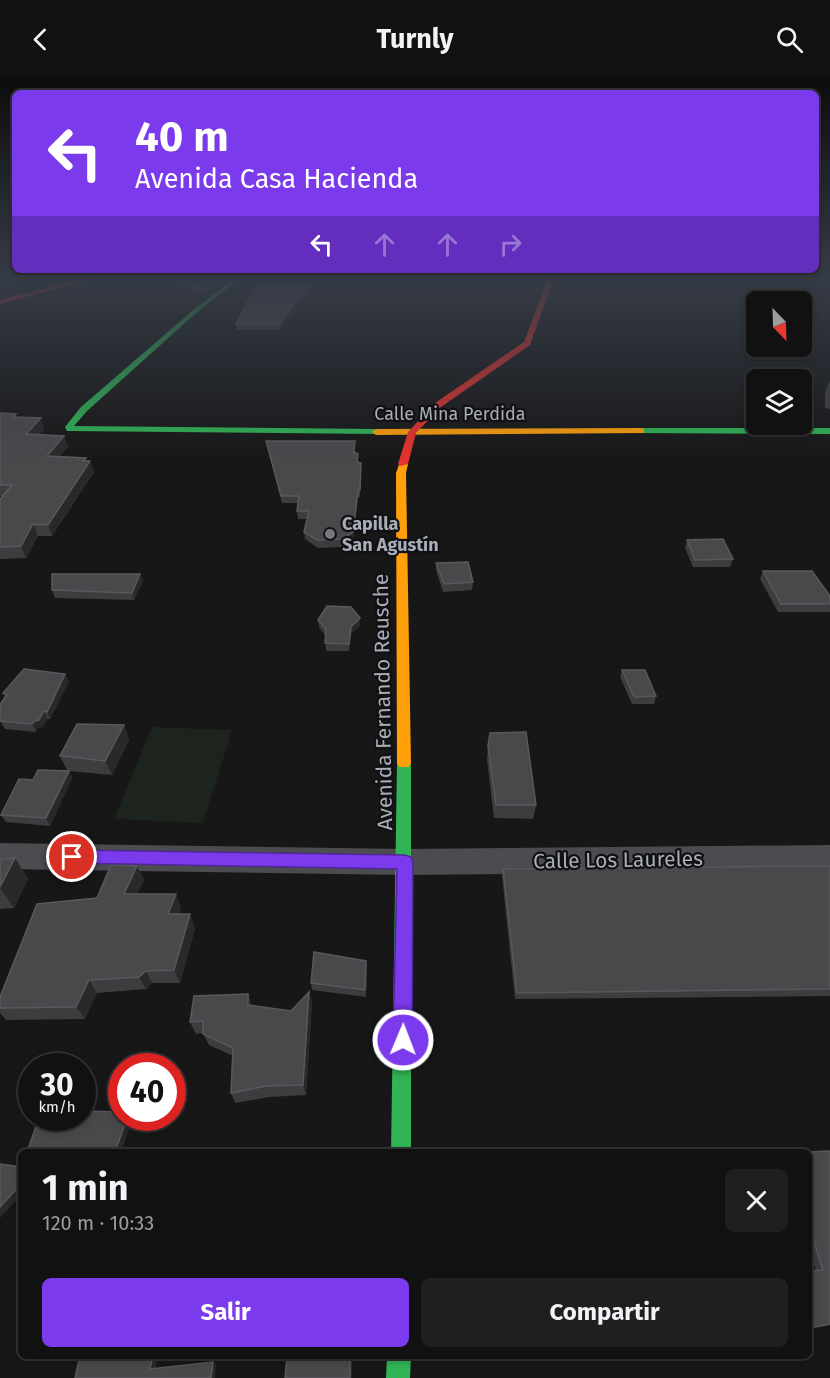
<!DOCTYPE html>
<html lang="es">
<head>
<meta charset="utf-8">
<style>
  :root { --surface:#111; --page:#1e1f1f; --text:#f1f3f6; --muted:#9c9d9f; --line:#303131; --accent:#7c3aed }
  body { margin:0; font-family:"Fira Sans",sans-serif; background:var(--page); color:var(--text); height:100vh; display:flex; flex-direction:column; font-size:22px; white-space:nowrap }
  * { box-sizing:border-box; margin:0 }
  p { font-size:20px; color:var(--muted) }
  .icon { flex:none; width:33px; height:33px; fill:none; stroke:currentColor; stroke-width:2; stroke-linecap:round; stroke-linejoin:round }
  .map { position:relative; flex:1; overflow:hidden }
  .side { position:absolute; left:18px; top:1071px; width:794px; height:210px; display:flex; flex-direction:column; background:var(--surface); border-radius:9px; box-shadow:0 3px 9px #0003,0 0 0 2px var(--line) }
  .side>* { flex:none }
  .guide { position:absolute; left:12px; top:12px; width:807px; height:183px; border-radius:9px; box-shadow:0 3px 9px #0003,0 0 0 2px var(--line); background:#7c3aed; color:#fff; overflow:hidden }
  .needle { width:39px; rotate:157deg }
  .controls { position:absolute; left:746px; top:213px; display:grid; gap:12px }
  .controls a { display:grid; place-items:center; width:66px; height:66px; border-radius:9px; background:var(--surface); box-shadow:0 3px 9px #0003,0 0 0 2px var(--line); font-size:30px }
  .speed { position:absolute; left:18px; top:975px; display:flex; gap:12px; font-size:30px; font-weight:700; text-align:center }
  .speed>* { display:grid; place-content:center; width:78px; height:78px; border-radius:50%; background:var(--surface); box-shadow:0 3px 9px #0003,0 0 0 2px var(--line); line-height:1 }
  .speed small { font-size:15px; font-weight:400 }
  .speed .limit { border:9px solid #d22; background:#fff; color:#111 }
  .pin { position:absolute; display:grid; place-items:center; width:51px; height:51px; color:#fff; margin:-26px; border:3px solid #fff; border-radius:50%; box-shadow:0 2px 6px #0007 }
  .me { position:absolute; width:66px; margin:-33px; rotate:1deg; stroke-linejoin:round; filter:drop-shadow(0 0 4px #0008) }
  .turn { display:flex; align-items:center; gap:21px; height:126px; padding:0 24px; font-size:27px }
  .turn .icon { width:78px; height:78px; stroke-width:2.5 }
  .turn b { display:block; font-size:42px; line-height:51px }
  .lanes { display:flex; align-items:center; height:57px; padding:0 24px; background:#0003; justify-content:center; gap:30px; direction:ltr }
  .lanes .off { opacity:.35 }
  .round { display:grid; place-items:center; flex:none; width:63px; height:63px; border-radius:9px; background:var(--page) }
  .head { display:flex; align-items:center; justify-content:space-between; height:102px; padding:0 24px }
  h1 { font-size:36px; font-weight:700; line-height:45px }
  .action { display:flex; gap:12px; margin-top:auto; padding:12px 24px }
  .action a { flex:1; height:69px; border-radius:9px; background:var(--accent); color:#fff; font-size:24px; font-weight:700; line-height:69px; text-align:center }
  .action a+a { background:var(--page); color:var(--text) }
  header { display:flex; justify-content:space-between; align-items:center; height:78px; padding:0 24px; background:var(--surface); font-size:27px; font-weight:700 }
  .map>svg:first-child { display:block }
  .green { fill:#1d241e }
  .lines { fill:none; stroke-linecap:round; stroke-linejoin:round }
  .street { fill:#4b4c50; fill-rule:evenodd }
  .fast { fill:#30b455; fill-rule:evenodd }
  .slow { fill:#ff9f0a; fill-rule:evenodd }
  .jam { fill:#e5322d; fill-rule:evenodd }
  .wall { fill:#3d3d3f }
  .shaded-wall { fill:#29292a }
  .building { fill:#49494c; stroke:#58595d; stroke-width:1.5 }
  .route { fill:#7c3aed; stroke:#51269a; stroke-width:1.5 }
  .poi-dot { fill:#757880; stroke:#111113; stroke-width:2 }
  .labels { text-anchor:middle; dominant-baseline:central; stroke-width:4.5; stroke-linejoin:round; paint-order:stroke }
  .far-street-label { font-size:18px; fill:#a8adb8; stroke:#111113 }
  .far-poi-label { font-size:18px; font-weight:bold; fill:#a8adb8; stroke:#111113; text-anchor:start }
  .street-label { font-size:21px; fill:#a8adb8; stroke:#111113 }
</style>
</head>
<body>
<header><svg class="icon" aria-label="back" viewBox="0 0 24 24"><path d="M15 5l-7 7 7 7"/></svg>Turnly<svg class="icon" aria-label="search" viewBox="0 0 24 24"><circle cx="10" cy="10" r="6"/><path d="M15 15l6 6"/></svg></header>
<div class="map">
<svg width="830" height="1300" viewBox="0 0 830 1300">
  <rect width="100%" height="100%" fill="#171717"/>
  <path class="green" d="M 152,649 L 232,652 L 203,745 L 114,741 Z"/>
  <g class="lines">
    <path class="street" d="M 0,765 L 405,771 L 830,767 L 830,793 L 405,797 L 0,791 Z"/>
    <g class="fast">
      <path d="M 234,200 L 241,200 L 196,235 L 87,333 L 74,348 L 376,351 L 379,352 L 379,356 L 67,353 L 65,349 L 81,329 L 192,233 Z"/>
      <path d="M 641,350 L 830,350 L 830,356 L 638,355 L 638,351 Z"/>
      <path d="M 404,680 L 409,681 L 411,685 L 411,1074 L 391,1074 L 397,685 L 399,681 Z"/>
      <path d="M 387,1278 L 411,1278 L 410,1300 L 386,1300 Z"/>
    </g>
    <g class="slow">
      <path d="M 641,350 L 644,351 L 644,355 L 376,357 L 372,354 L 376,351 Z"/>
      <path d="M 400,384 L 408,386 L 406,395 L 411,685 L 409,689 L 399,689 L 397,685 L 396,395 Z"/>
    </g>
    <g class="jam">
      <path d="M 86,200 L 97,200 L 0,226 L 0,222 Z"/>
      <path d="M 548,200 L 554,200 L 530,267 L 441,329 L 416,355 L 408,386 L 400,388 L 398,386 L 408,354 L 435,325 L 524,264 Z"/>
    </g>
  </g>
  <g class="wall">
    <path d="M 172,200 L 225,200 L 202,217 L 173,204 Z"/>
    <path d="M 310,211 L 280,252 L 237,252 L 236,246 Z"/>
    <path d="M 830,302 L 830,331 L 825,330 L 825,314 Z"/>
    <path d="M 0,335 L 18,339 L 44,351 L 39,357 L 64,358 L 68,369 L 59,379 L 90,383 L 94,394 L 52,458 L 38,458 L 26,480 L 0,481 L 0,421 L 2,418 L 0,418 Z"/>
    <path d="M 266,363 L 355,363 L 355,375 L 358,384 L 361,385 L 361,392 L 360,419 L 358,419 L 353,461 L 342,469 L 318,470 L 305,461 L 304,454 L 307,441 L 298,441 L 297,433 L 298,425 L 282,425 Z"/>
    <path d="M 687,462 L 733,481 L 730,489 L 693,489 L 685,470 Z"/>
    <path d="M 436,485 L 473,504 L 472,512 L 443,514 L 436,492 Z"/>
    <path d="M 763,493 L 830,518 L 830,534 L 778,534 L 760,501 Z"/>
    <path d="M 143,503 L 134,522 L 55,520 L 52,512 Z"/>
    <path d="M 360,540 L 360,548 L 351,556 L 349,573 L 326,573 L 325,557 L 319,549 L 318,542 Z"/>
    <path d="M 622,592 L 656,618 L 654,626 L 632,626 L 620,599 Z"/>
    <path d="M 69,603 L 50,641 L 47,641 L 43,649 L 37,650 L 36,654 L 5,651 L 0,643 L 5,619 L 3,615 Z"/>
    <path d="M 124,647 L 129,662 L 112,697 L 69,693 L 72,700 L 50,748 L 6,744 L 1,737 L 33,702 L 67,692 L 60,678 Z"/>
    <path d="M 488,668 L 536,727 L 533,741 L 494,740 L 487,682 Z"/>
    <path d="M 15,780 L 28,801 L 14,830 L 0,831 L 0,781 Z"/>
    <path d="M 137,788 L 144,802 L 137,816 L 181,829 L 179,836 L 190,836 L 195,850 L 180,905 L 152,905 L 146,911 L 97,915 L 85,941 L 6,942 L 0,935 L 0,919 L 97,820 Z"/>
    <path d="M 830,788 L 830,918 L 515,921 L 502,798 L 503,791 Z"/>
    <path d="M 367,890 L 366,919 L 312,912 L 311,905 Z"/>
    <path d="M 309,914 L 312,925 L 306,1017 L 269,1019 L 235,1025 L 231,1015 L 233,978 L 209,967 L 203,955 L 196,956 L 190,944 L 248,916 L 252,928 L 291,933 Z"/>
    <path d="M 830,1073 L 830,1247 L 808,1251 L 808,1193 L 816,1192 L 808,1170 L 808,1074 Z"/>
  </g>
  <g class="shaded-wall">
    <path d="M 216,200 L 225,200 L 202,217 L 201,211 Z"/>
    <path d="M 309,206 L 310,211 L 280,252 L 279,246 Z"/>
    <path d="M 41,340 L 44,351 L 30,367 L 26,356 Z"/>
    <path d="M 64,358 L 68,369 L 51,390 L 47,378 Z"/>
    <path d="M 86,380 L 88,386 L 90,383 L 94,394 L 52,458 L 48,447 L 83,383 Z"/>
    <path d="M 358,412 L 358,419 L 353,461 L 342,469 L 342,461 Z"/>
    <path d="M 33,446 L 38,458 L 26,480 L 21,468 Z"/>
    <path d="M 140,496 L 143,503 L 134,522 L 132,515 Z"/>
    <path d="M 360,540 L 360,548 L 351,556 L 349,573 L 349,566 L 351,549 Z"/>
    <path d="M 65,596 L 69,603 L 50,641 L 47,634 Z"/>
    <path d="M 44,633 L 47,641 L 43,649 L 37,650 L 36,654 L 32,646 L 34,643 Z"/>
    <path d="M 124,647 L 129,662 L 112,697 L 105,683 Z"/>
    <path d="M 69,693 L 72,700 L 50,748 L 46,740 Z"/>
    <path d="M 15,780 L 28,801 L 14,830 L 0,810 Z"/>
    <path d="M 137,788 L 144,802 L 130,830 L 124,816 Z"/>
    <path d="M 176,816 L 181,829 L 174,850 L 168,836 Z"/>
    <path d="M 190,836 L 195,850 L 180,905 L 174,892 Z"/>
    <path d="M 366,883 L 367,890 L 366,919 L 365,912 Z"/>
    <path d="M 146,893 L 152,905 L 146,911 L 139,899 Z"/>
    <path d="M 89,902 L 97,915 L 85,941 L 76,929 Z"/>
    <path d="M 309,914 L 312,925 L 306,1017 L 303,1007 Z"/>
    <path d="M 248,916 L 252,928 L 248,927 Z"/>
    <path d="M 127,1040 L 133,1040 L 121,1074 L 115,1074 Z"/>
    <path d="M 21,1106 L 21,1117 L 0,1140 L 0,1129 Z"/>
    <path d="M 153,1278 L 158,1278 L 155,1293 L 150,1291 Z"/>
    <rect x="350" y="1278" width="2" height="22"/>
    <path d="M 213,1284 L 216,1286 L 215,1300 L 211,1300 Z"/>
  </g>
  <g class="building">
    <path d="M 176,200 L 216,200 L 201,211 Z"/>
    <path d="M 259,203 L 309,206 L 279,246 L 236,246 Z"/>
    <path d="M 0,335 L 16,336 L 13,339 L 41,340 L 26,356 L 64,358 L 47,378 L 86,380 L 83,383 L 90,383 L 48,447 L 33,446 L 21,468 L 0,469 L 0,421 L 12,407 L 0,407 Z"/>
    <path d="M 266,363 L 355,363 L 354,374 L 358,376 L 357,384 L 361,385 L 360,412 L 358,412 L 353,454 L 342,461 L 317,462 L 304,454 L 309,433 L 297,433 L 299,418 L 281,418 Z"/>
    <path d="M 723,461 L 733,481 L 695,482 L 687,462 Z"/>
    <path d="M 468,484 L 473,504 L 444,506 L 436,485 Z"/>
    <path d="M 763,493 L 812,493 L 830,518 L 830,526 L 781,526 Z"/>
    <path d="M 52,496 L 140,496 L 132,515 L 52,512 Z"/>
    <path d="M 327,528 L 351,529 L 360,540 L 351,549 L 349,566 L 325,565 L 326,551 L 318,542 Z"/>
    <path d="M 24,591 L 65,596 L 47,634 L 44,633 L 39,642 L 34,643 L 32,646 L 0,643 L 0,627 L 7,616 L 3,615 Z"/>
    <path d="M 622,592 L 645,592 L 656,618 L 634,619 Z"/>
    <path d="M 77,646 L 124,647 L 105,683 L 60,678 Z"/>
    <path d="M 526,654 L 536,727 L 496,727 L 488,668 L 490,655 Z"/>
    <path d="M 38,692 L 69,693 L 46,740 L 1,737 L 19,701 L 33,702 Z"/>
    <path d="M 15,780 L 0,809 L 0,781 Z"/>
    <path d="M 111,787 L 137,788 L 124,816 L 176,816 L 168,836 L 190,836 L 174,892 L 146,893 L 139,899 L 89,902 L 76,929 L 0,930 L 0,919 L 37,826 L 97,820 Z"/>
    <path d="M 830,788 L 830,911 L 517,915 L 503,791 Z"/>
    <path d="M 314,874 L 366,883 L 365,912 L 311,905 Z"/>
    <path d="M 309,914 L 303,1007 L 266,1008 L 231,1015 L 233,970 L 203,956 L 203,943 L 190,944 L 194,918 L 248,916 L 248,927 L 291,933 Z"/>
    <path d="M 82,1033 L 122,1034 L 122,1040 L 127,1040 L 115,1074 L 27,1074 L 39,1040 L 82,1040 Z"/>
    <path d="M 830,1073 L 830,1246 L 808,1250 L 808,1193 L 823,1192 L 808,1146 L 808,1074 Z"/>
    <path d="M 0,1086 L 21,1089 L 21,1106 L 0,1129 Z"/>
    <path d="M 21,1176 L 21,1194 L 18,1188 Z"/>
    <path d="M 80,1278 L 153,1278 L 150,1291 L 213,1284 L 211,1300 L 75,1300 Z"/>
    <path d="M 287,1278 L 350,1278 L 350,1300 L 285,1300 Z"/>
  </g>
  <linearGradient id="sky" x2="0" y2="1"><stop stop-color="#0d0d0d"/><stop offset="0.52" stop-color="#363c47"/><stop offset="1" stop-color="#363c47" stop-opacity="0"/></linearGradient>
  <rect width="830" height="382" fill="url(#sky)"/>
  <path class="route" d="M 72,772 L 405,777 L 411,779 L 413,784 L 412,962 L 410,969 L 403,972 L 396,969 L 393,962 L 397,791 L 72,785 L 66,783 L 64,779 L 66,774 Z"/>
  <circle class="poi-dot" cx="330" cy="456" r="6"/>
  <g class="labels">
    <g class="far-street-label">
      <text x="450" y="336">Calle Mina Perdida</text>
    </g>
    <g class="far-poi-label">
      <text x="342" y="446">Capilla<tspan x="342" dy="21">San Agustín</tspan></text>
    </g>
    <g class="street-label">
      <text transform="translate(383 624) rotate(-91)">Avenida Fernando Reusche</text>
      <text transform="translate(618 782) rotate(-1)">Calle Los Laureles</text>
    </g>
  </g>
</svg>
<div class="controls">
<a><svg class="needle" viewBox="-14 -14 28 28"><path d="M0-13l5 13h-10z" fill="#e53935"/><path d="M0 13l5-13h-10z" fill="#9c9d9f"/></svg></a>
<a><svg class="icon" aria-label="layers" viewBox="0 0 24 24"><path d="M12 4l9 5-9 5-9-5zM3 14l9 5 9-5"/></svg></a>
</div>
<div class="speed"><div>30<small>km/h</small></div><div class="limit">40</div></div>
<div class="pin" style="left:72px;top:779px;background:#d93025"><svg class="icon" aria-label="arrive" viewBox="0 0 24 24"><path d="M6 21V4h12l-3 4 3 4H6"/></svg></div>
<svg class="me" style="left:403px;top:962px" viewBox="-20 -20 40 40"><circle r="17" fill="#7c3aed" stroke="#fff" stroke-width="3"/><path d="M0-11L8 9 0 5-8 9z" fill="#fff"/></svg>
<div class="guide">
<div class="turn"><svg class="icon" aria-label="left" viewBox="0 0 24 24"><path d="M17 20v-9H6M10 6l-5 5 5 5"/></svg><div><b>40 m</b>Avenida Casa Hacienda</div></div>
<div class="lanes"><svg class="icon" aria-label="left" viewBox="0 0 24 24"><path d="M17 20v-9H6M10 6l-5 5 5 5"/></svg><svg class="icon off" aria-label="ahead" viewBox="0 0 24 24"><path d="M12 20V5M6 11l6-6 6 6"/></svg><svg class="icon off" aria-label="ahead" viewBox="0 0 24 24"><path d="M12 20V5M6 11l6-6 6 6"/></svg><svg class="icon off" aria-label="right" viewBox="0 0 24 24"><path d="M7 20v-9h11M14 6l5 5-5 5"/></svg></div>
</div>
<section class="side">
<div class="head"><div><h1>1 min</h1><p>120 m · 10:33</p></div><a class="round"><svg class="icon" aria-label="close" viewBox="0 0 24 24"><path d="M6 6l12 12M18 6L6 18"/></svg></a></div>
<div class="action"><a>Salir</a><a>Compartir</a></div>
</section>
</div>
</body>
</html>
